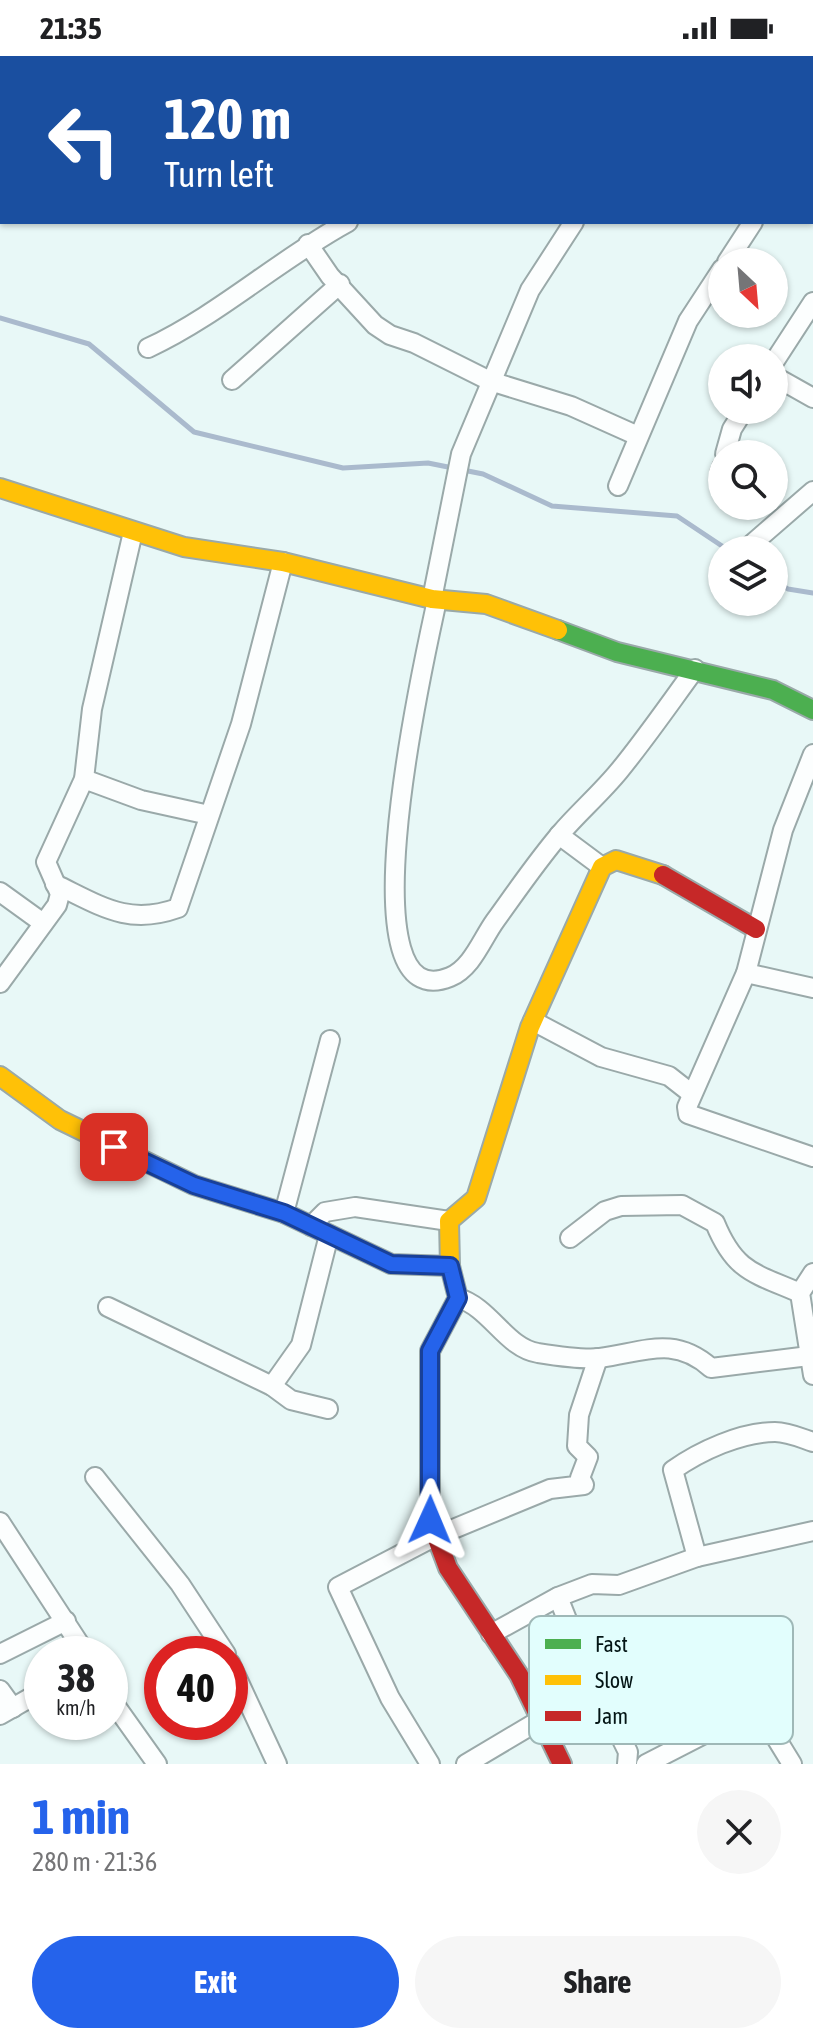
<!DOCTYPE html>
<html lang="en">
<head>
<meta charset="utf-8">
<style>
  :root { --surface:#fff; --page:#f6f6f6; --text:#202124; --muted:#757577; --accent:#2563eb }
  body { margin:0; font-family:"Asap Condensed",sans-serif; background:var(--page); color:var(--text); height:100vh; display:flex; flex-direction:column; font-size:30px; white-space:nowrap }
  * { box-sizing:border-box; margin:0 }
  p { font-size:26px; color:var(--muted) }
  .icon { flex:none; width:44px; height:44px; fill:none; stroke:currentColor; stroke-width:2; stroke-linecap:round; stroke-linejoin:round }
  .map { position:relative; height:1708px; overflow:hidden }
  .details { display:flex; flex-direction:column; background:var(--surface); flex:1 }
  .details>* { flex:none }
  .banner { position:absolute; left:0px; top:0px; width:814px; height:168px; box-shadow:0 2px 6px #0004; background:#1a4fa0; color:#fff; overflow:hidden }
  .needle { width:52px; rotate:154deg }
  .fabs { position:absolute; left:708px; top:192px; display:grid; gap:16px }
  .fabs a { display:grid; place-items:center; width:80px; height:80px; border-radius:50%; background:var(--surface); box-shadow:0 2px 6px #0004; font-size:40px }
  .speed { position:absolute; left:24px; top:1580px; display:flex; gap:16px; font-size:40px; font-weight:700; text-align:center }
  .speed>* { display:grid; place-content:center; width:104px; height:104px; border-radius:50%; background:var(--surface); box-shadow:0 2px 6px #0004; line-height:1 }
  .speed small { font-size:20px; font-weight:400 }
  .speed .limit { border:12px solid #d22; background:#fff; color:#111 }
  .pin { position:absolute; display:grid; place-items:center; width:68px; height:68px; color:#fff; margin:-34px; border-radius:16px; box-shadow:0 4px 12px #0006 }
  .me { position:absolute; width:88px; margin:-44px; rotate:1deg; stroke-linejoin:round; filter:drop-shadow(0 0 6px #0008) }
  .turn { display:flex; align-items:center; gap:28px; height:168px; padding:0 32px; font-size:36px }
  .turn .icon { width:104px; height:104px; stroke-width:2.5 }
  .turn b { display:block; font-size:56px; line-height:68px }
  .round { display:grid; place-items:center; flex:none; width:84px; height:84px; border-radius:42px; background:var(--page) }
  .summary { display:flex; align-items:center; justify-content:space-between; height:136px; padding:0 32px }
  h1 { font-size:48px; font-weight:700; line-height:60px; color:var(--accent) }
  .button { display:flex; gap:16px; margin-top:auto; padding:16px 32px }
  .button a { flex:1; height:92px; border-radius:48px; background:var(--accent); color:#fff; font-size:32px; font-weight:700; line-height:92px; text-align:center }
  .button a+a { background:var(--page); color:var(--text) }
  .status { display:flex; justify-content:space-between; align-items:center; height:56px; padding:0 40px; background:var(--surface); direction:ltr }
  .status svg { height:22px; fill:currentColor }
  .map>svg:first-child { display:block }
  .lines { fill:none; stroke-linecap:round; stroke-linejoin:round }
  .stream { stroke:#aabacd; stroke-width:5 }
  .street-casing { stroke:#9aa9a9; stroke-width:22 }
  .fast-casing { stroke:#9aa9a9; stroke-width:22 }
  .slow-casing { stroke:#9aa9a9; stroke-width:22 }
  .jam-casing { stroke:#9aa9a9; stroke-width:22 }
  .street { stroke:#fcfefe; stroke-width:18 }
  .fast { stroke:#4caf50; stroke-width:18 }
  .slow { stroke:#ffc107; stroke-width:18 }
  .jam { stroke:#c62828; stroke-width:18 }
  .route-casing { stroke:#184099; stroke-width:20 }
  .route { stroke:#2563eb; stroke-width:14 }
  .key { fill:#e2fefd; stroke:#9fb8b7; stroke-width:2 }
  .key-label { font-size:22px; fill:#041515 }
</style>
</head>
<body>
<div class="status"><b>21:35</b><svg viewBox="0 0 49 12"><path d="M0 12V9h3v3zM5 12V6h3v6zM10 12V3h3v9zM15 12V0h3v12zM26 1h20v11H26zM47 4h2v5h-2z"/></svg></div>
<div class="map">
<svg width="813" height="1708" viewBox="0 0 813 1708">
  <rect width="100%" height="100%" fill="#e8f8f7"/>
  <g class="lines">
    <g class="stream">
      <path d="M 0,262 L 89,288 L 194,376 L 343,412 L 428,407 L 453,412"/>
      <path d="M 463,414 L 483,418 L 552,450 L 677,460 L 728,494"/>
      <path d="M 774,524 L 788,533 L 813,537"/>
    </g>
    <g class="street-casing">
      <g id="street">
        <path d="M 52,0 L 53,2"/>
        <path d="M 159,0 L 161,2"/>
        <path d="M 283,0 L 284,2"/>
        <path d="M 458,0 L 459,2"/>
        <path d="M 737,0 L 741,2"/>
        <path d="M 86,2 L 88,0"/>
        <path d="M 655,2 L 658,0"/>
        <path d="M 676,2 L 677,0"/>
        <path d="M 812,33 L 813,34"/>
        <path d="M 812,66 L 813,64"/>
        <path d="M 0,76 L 2,74"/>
        <path d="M 308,188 L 330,220 L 375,269 L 390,279 L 414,287 L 490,325 L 571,350 L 638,380"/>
        <path d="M 727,206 L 753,166"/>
        <path d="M 148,292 C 219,259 278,204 348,166"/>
        <path d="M 774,306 L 813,246"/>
        <path d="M 774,320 L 813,342"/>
        <path d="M 232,324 L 340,228"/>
        <path d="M 725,398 L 732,373 L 744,354"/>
        <path d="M 720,417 L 722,411"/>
        <path d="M 618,430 L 688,265 L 722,213"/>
        <path d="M 745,494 L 813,435"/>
        <path d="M 432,543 L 461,398 L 530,234 L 574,166"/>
        <path d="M 437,544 C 428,587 339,966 450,921 C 472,912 482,883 495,865 C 516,836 537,805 561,777 C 579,756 601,737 619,715 C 646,682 670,647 695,613"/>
        <path d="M 813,698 L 783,774 L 746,917 L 687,1051 L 688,1058 L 813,1101"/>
        <path d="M 84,723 L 141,744 L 209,759"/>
        <path d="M 559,779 L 602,811"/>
        <path d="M 55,828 C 101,850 128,870 178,852 L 241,668 L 283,506"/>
        <path d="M 0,836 L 43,867"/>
        <path d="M 746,917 L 813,932"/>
        <path d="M 0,927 L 57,849 L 60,838 L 46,806 L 84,723 L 92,653 L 133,476"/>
        <path d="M 533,965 L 601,1001 L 669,1020 L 692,1038"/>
        <path d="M 284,1157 L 330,984"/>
        <path d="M 311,1170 L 325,1156 L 355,1151 L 449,1165"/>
        <path d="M 570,1182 L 605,1155 L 621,1150 L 682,1149 L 715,1167 C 735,1216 754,1217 800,1237"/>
        <path d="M 813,1217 L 800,1237 L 813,1319"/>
        <path d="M 458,1242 C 490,1251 506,1292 538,1297 C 557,1300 582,1304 600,1302 C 644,1296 674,1279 711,1312 L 809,1300"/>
        <path d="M 108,1251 L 272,1330 L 291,1344 L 328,1353"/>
        <path d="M 272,1330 L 301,1289 L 329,1179"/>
        <path d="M 95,1421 L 180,1528 L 226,1598"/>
        <path d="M 0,1466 L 86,1598"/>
        <path d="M 697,1501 L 673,1414 C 700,1395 741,1376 775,1376 C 788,1376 801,1382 813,1386"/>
        <path d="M 558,1541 L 586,1611 L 628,1696 L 627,1708"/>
        <path d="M 491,1578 L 558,1541 L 592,1528 L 619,1529 L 697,1501 L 813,1475"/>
        <path d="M 0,1598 L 66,1565"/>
        <path d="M 230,1607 L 277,1708"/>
        <path d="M 0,1634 L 13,1652"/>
        <path d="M 110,1642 L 157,1708"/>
        <path d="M 0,1659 L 42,1635"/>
        <path d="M 430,1708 L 390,1642 L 338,1531 L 434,1481 L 550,1433 L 584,1429 L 580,1422 L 588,1401 L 577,1390 L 579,1359 L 598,1302"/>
        <path d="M 466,1708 L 540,1664"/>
        <path d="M 646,1708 L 757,1651 L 792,1708"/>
      </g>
    </g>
    <g class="fast-casing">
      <path id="fast" d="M 558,574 L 617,596 L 773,634 L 813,654"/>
    </g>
    <g class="slow-casing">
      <g id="slow">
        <path d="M 0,432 L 184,491 L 283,506 L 432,543 L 486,548 L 558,574"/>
        <path d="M 0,1020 L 60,1064 L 194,1129 L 284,1157 L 391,1208 L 450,1210"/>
        <path d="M 430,1314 L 430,1295 L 458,1242 L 450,1210 L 449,1165 L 476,1142 L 530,971 L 602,811 L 616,804 L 663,819"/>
      </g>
    </g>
    <g class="jam-casing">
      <g id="jam">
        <path d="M 663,819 L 756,873"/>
        <path d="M 430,1314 L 430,1464 L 448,1512 L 519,1619 L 562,1708"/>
      </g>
    </g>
    <use href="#street" class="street"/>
    <use href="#fast" class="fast"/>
    <use href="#slow" class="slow"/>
    <use href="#jam" class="jam"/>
  </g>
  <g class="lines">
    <g class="route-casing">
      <path id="route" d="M 114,1091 L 194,1129 L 284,1157 L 391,1208 L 450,1210 L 458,1242 L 430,1295 L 430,1464"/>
    </g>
    <use href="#route" class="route"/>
  </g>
  <rect x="529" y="1560" width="264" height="128" rx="12" class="key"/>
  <rect x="545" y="1583" width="36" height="10" fill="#4caf50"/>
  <rect x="545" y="1619" width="36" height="10" fill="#ffc107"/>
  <rect x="545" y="1655" width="36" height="10" fill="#c62828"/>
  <g class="key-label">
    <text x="595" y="1596">Fast</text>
    <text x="595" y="1632">Slow</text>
    <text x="595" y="1668">Jam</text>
  </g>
</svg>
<div class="fabs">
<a><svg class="needle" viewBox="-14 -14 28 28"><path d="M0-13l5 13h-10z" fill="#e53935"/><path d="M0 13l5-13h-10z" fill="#757577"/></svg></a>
<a><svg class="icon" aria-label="sound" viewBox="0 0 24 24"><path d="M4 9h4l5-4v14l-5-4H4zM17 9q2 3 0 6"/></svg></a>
<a><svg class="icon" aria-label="search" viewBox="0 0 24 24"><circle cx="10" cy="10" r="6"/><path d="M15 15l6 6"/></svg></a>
<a><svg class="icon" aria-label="layers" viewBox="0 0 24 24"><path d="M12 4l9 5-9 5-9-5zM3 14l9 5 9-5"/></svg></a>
</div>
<div class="speed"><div>38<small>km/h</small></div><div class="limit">40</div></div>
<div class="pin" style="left:114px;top:1091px;background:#d93025"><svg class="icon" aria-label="arrive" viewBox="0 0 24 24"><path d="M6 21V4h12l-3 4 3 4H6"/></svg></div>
<svg class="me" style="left:430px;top:1464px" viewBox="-20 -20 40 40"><path d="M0-17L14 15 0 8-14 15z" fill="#2563eb" stroke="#fff" stroke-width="4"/></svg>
<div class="banner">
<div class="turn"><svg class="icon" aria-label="left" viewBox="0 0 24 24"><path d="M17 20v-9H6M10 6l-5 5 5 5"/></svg><div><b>120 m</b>Turn left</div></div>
</div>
</div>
<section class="details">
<div class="summary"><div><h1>1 min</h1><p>280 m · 21:36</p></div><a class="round"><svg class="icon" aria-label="close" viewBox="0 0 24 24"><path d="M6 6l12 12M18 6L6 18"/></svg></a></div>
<div class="button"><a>Exit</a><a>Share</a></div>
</section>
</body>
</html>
